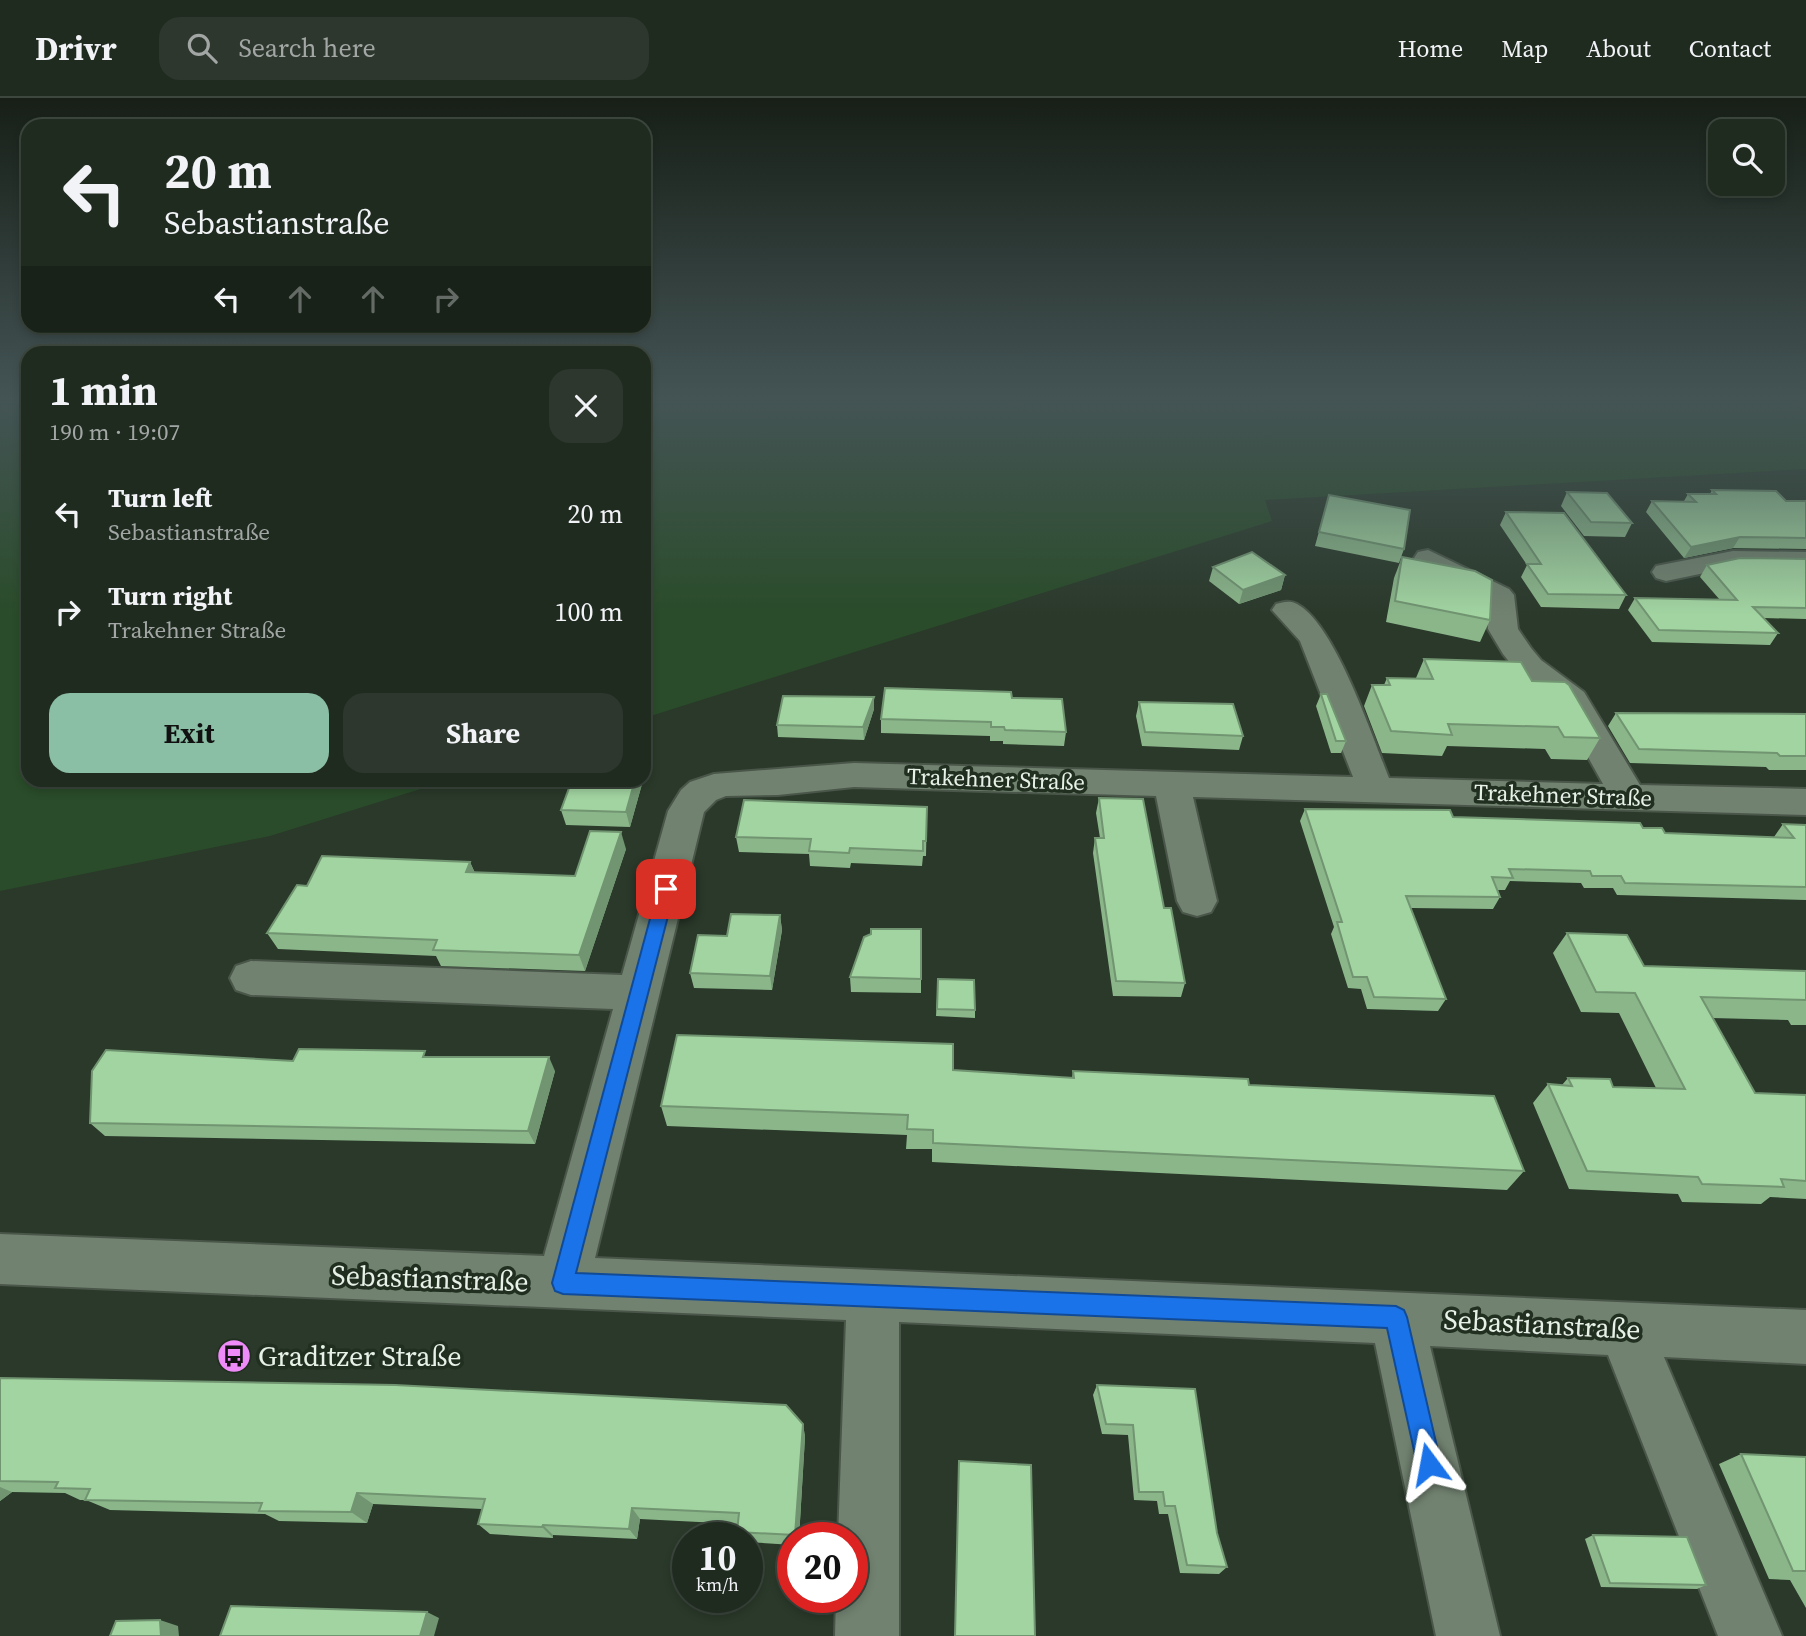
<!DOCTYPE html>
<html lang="en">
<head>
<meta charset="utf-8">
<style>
  :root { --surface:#202b20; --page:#2d372d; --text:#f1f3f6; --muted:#a2a7a5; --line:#3d473e; --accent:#8abfa5 }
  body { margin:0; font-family:"Source Serif 4",serif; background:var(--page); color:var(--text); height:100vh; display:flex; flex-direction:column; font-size:26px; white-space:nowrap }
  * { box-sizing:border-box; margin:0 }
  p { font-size:23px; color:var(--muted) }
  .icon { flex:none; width:38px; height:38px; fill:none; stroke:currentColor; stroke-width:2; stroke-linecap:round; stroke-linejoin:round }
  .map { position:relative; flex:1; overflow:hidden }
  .details { position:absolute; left:21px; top:248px; width:630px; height:441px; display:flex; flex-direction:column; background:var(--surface); border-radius:21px; box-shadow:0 4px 10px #0003,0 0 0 2px var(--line) }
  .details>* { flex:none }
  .guide { position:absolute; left:21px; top:21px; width:630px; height:214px; border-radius:21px; box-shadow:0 4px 10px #0003,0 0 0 2px var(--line); background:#202b20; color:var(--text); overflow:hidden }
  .tools { position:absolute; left:1708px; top:21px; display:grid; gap:14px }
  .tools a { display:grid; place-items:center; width:77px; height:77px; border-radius:14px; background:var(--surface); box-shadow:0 4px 10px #0003,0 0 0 2px var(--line); font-size:35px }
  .speed { position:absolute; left:672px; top:1424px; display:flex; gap:14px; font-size:35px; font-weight:700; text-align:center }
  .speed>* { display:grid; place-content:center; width:91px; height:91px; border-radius:50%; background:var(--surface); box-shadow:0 4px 10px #0003,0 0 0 2px var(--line); line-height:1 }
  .speed small { font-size:18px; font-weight:400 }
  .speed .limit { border:10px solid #d22; background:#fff; color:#111 }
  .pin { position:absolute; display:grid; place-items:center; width:60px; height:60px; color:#fff; margin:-30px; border-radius:14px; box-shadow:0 4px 10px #0006 }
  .me { position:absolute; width:77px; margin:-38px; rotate:347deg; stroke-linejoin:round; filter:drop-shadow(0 0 5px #0008) }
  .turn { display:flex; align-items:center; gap:24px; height:147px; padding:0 28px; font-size:32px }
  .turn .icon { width:91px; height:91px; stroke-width:2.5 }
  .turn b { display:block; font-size:49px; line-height:60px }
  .lanes { display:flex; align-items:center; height:66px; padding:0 28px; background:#0003; justify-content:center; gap:35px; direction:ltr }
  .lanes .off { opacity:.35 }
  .round { display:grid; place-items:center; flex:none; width:74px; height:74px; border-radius:21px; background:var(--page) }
  .headline { display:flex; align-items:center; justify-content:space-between; height:119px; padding:0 28px }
  h1 { font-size:42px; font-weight:700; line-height:52px }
  .button { display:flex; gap:14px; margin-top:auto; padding:14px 28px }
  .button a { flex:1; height:80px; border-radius:21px; background:var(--accent); color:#111; font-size:28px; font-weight:700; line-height:80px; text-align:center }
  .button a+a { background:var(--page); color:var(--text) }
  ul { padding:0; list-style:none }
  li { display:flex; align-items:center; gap:21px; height:98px; padding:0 28px }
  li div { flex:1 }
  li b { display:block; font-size:26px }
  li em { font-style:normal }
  header { display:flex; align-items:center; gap:42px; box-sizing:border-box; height:98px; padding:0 35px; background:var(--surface); border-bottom:2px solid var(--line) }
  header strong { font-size:33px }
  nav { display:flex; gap:38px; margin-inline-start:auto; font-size:24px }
  .search { width:490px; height:63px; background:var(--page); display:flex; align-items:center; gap:18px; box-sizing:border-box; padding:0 24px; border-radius:21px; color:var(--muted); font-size:26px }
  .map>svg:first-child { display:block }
  .green { fill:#2a4c2a }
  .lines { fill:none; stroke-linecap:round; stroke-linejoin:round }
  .minor-casing { stroke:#495649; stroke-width:4 }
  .minor { fill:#718270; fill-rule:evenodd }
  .wall { fill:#8bb68a }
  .shaded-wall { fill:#719471 }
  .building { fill:#a2d4a1; stroke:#719471; stroke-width:2 }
  .route { fill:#1a73e8; stroke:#114b97; stroke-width:2 }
  .labels { text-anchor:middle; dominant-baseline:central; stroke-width:7; stroke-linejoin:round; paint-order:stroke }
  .street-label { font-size:23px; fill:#e7f1e7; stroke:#202f20 }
  .near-street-label { font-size:28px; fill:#e7f1e7; stroke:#202f20 }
  .near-poi-label { font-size:28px; fill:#e7f1e7; stroke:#202f20; text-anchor:start }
</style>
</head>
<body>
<header>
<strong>Drivr</strong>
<div class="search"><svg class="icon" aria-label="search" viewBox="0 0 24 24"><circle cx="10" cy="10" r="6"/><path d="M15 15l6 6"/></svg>Search here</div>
<nav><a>Home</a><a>Map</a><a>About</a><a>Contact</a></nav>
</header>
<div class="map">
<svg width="1806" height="1538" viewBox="0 0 1806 1538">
  <rect width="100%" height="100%" fill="#2a392a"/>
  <g class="green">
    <path d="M 0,303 L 28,303 L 28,682 L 446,683 L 270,738 L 0,793 Z"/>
    <path d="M 644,303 L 1806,303 L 1806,371 L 1265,402 L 1272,423 L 644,620 Z"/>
  </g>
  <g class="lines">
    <g class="minor-casing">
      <g id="minor">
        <path d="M 1428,452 L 1509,491 L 1514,497 L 1518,531 L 1531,550 L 1541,562 L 1584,594 L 1640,687 L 1806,691 L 1806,717 L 1193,699 L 1217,803 L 1211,814 L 1197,818 L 1183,814 L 1177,803 L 1156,698 L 854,689 L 778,697 L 726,698 L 716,702 L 704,714 L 595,1160 L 1806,1212 L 1806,1266 L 1664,1259 L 1782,1538 L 1718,1538 L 1608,1257 L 1430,1248 L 1500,1538 L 1436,1538 L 1375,1245 L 899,1224 L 899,1538 L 835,1538 L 836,1500 L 852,1500 L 852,1440 L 838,1440 L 846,1222 L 0,1186 L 0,1136 L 544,1158 L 613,911 L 251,897 L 236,892 L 230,880 L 236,868 L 251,863 L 622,877 L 668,713 L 681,692 L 690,684 L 714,676 L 854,665 L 1353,679 L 1300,543 L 1272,512 L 1276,506 C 1283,504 1290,502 1297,506 C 1335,526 1372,638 1389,680 L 1603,686 L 1559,607 L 1519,576 L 1503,556 L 1488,531 L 1485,501 L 1418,466 L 1414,460 L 1418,454 Z"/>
        <path d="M 1733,453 L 1806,454 L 1806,470 L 1733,469 L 1666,483 L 1656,480 L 1652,474 L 1656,468 Z"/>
      </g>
    </g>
    <use href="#minor" class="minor"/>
  </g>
  <g class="wall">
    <path d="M 1712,392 L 1786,403 L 1806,403 L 1806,451 L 1733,450 L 1684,460 L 1646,414 L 1652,403 L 1684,403 L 1688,396 L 1710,396 Z"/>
    <path d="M 1567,394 L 1632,425 L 1625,439 L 1584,438 L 1561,408 Z"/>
    <path d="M 1329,397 L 1404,451 L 1399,465 L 1315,448 Z"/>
    <path d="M 1506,414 L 1626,497 L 1619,511 L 1541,509 L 1521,479 L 1527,467 L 1500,427 Z"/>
    <path d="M 1402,459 L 1490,522 L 1480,544 L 1386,524 L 1394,480 Z"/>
    <path d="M 1806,461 L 1806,521 L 1764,520 L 1778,535 L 1770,547 L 1652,544 L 1628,512 L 1635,500 L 1720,502 L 1700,479 L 1707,467 Z"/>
    <path d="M 1213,469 L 1285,477 L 1281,492 L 1239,506 L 1209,483 Z"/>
    <path d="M 1424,561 L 1532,583 L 1600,640 L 1587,662 L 1551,661 L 1545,651 L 1447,648 L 1442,658 L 1382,655 L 1364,608 L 1372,587 L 1384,587 L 1387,580 L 1416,580 Z"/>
    <path d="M 1321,596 L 1346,643 L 1341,655 L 1331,655 L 1316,608 Z"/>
    <path d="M 874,599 L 874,611 L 864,642 L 778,639 L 777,627 Z"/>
    <path d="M 1012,600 L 1066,634 L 1064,648 L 1003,646 L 1003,643 L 990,643 L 990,638 L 881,635 L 881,621 Z"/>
    <path d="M 1139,604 L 1243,638 L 1239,652 L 1142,648 L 1136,618 Z"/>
    <path d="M 1616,615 L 1806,616 L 1806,672 L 1769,672 L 1766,669 L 1630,665 L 1608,628 Z"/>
    <path d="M 572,682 L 641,682 L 642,686 L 630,729 L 566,727 L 561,712 Z"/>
    <path d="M 1099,700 L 1164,810 L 1185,885 L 1181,899 L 1113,898 L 1093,755 L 1095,740 L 1100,740 L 1096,715 Z"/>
    <path d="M 927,709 L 926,758 L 923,758 L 922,768 L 851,765 L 850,770 L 810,768 L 809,756 L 739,754 L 736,739 Z"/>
    <path d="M 1305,711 L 1643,730 L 1665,735 L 1774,739 L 1783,726 L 1806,727 L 1806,802 L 1617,797 L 1613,790 L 1584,790 L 1581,785 L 1510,783 L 1505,792 L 1498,792 L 1500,799 L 1493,811 L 1411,810 L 1446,901 L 1438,913 L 1367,911 L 1361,891 L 1348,890 L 1331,836 L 1334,829 L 1300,723 Z"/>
    <path d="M 626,751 L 585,873 L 441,868 L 436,858 L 278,851 L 267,835 L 307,788 L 470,764 L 475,775 L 575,778 Z"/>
    <path d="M 780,817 L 782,832 L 772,892 L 694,890 L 690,875 L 727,838 Z"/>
    <path d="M 1567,835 L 1644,868 L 1806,873 L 1806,927 L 1791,927 L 1788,922 L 1712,920 L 1755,995 L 1806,997 L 1806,1101 L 1770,1099 L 1761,1106 L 1682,1104 L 1678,1096 L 1569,1091 L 1533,1005 L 1548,986 L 1562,987 L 1568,980 L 1613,989 L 1656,990 L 1619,915 L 1581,914 L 1553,855 Z"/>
    <path d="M 850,879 L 921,881 L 921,895 L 851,894 Z"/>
    <path d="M 938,881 L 975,912 L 975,920 L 936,918 Z"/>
    <path d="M 429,959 L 555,973 L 535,1046 L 105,1038 L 90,1025 L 293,963 Z"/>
    <path d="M 953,972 L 1072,980 L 1073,973 L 1249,987 L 1524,1073 L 1507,1092 L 932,1064 L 932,1051 L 906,1051 L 907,1037 L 667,1028 L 661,1008 Z"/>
    <path d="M 0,1280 L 803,1326 L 805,1339 L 799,1440 L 793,1440 L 793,1447 L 747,1444 L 747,1440 L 740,1440 L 737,1434 L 738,1426 L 640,1421 L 637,1441 L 553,1437 L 553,1440 L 490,1436 L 478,1426 L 482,1411 L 373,1406 L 367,1425 L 279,1423 L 265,1416 L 110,1412 L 86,1402 L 80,1402 L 65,1395 L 12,1394 L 0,1403 Z"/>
    <path d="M 1097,1287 L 1195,1291 L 1217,1435 L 1227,1469 L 1219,1476 L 1180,1475 L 1168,1416 L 1159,1416 L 1157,1403 L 1134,1402 L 1128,1337 L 1102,1336 L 1093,1297 Z"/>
    <path d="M 1741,1356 L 1806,1359 L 1806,1510 L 1790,1482 L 1769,1481 L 1719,1366 Z"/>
    <path d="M 1593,1437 L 1706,1487 L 1697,1491 L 1601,1489 L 1585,1441 Z"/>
  </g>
  <g class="shaded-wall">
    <path d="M 1740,439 L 1733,450 L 1684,460 L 1691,449 Z"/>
    <path d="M 1285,477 L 1281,492 L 1239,506 L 1243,492 Z"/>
    <path d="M 874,599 L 874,611 L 864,642 L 863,629 Z"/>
    <path d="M 635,682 L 641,682 L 642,686 L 630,729 L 626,714 Z"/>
    <path d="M 621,734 L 626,751 L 585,873 L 579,857 Z"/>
    <path d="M 470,764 L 477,780 L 466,774 Z"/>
    <path d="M 780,817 L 782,832 L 772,892 L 770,878 Z"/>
    <path d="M 549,959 L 555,973 L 535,1046 L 528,1033 Z"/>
    <path d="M 803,1326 L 805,1339 L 799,1440 L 796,1440 L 795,1437 Z"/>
    <path d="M 0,1389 L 12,1394 L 0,1403 Z"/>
    <path d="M 357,1395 L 373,1406 L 367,1425 L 351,1414 Z"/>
    <path d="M 632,1410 L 640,1421 L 637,1441 L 629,1431 Z"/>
    <path d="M 543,1427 L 553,1437 L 553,1440 L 542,1429 Z"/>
    <path d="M 427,1514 L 439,1520 L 434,1538 L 420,1538 Z"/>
    <path d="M 160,1522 L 178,1528 L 179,1538 L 161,1538 Z"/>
  </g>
  <g class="building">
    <path d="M 1712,392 L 1776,393 L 1786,403 L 1806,403 L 1806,440 L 1740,439 L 1691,449 L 1652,403 L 1696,404 L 1688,396 L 1716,396 Z"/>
    <path d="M 1567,394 L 1607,395 L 1632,425 L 1591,424 Z"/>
    <path d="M 1329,397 L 1410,412 L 1404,451 L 1319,434 Z"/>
    <path d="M 1506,414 L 1564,415 L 1626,497 L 1548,496 L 1527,466 L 1541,466 Z"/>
    <path d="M 1252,454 L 1285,477 L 1243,492 L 1213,469 Z"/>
    <path d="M 1402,459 L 1475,473 L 1492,482 L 1490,522 L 1395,503 Z"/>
    <path d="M 1740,460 L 1806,461 L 1806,510 L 1753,509 L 1778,535 L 1659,532 L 1635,500 L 1737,502 L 1707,467 Z"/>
    <path d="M 1424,561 L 1521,564 L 1532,583 L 1565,584 L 1569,587 L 1600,640 L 1564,639 L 1558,629 L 1448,626 L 1452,637 L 1391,633 L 1372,587 L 1390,587 L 1387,580 L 1433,581 Z"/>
    <path d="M 885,590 L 1011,594 L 1012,600 L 1062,601 L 1066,634 L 1005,632 L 1004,629 L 991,629 L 991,624 L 881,621 Z"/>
    <path d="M 1321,596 L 1327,596 L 1346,643 L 1336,643 Z"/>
    <path d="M 783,598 L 874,599 L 863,629 L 777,627 Z"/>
    <path d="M 1139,604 L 1233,606 L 1243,638 L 1145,634 Z"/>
    <path d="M 1616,615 L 1806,616 L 1806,658 L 1780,658 L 1777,655 L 1639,651 Z"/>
    <path d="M 572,682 L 635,682 L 626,714 L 561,712 Z"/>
    <path d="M 1099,700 L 1143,701 L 1164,810 L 1171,810 L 1185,885 L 1116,883 L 1095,740 L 1104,740 Z"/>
    <path d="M 744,702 L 927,709 L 926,743 L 923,743 L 923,753 L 850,750 L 849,755 L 809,753 L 811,741 L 736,739 Z"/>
    <path d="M 1305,711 L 1450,712 L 1453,719 L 1640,725 L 1643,730 L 1662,730 L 1665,735 L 1794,740 L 1783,726 L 1806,727 L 1806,789 L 1625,785 L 1621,778 L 1592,778 L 1590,773 L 1509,771 L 1513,780 L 1492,779 L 1500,799 L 1406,798 L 1446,901 L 1374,899 L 1367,879 L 1353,879 L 1337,824 L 1342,824 Z"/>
    <path d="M 590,733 L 621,734 L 579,857 L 433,852 L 437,842 L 267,835 L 297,787 L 307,788 L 322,758 L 470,764 L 466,774 L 575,778 Z"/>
    <path d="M 731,816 L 780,817 L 770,878 L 690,875 L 698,837 L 727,838 Z"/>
    <path d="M 871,831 L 921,831 L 921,881 L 850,879 L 864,839 L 871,836 Z"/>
    <path d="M 1567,835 L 1627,837 L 1644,868 L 1806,873 L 1806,902 L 1701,899 L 1755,995 L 1806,997 L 1806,1083 L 1781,1081 L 1784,1089 L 1702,1086 L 1698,1079 L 1587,1073 L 1548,986 L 1572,988 L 1568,980 L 1610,981 L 1613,989 L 1685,991 L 1635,895 L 1596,894 Z"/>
    <path d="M 938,881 L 974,882 L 975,912 L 937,911 Z"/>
    <path d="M 677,937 L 953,946 L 953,972 L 1074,980 L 1073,973 L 1248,981 L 1249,987 L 1494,998 L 1524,1073 L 933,1045 L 933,1032 L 907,1031 L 908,1017 L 661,1008 Z"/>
    <path d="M 299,951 L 425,953 L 423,959 L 549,959 L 528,1033 L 90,1025 L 92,973 L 106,952 L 293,963 Z"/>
    <path d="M 0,1280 L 395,1287 L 786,1307 L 803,1326 L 795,1437 L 737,1434 L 739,1415 L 632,1410 L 629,1431 L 543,1427 L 542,1429 L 478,1426 L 485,1401 L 357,1395 L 351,1414 L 259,1413 L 262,1405 L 85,1402 L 90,1391 L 55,1390 L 58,1384 L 0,1383 Z"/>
    <path d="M 1097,1287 L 1195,1291 L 1217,1435 L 1227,1469 L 1187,1467 L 1175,1408 L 1165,1408 L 1163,1394 L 1139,1394 L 1133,1327 L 1106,1326 Z"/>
    <path d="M 1741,1356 L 1806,1359 L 1806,1473 L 1793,1473 Z"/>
    <path d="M 959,1363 L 1031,1367 L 1035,1538 L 955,1538 Z"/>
    <path d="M 1593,1437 L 1687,1439 L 1706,1487 L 1610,1485 Z"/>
    <path d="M 231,1508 L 427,1514 L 420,1538 L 220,1538 Z"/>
    <path d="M 160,1522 L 161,1538 L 110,1538 L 116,1523 Z"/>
  </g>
  <linearGradient id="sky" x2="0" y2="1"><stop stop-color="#171f17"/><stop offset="0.58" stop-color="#445455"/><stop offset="1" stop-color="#445455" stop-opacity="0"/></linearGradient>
  <rect width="1806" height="518" fill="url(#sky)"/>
  <path class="route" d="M 666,785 L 675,791 L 576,1175 L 1396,1208 L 1404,1212 L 1407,1219 L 1441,1366 L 1437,1375 L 1429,1378 L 1420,1375 L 1417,1366 L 1387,1230 L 563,1196 L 555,1193 L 552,1185 L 658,791 Z"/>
  <defs>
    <g id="bus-disc" transform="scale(1.75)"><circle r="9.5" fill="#ee8bf8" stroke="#202f20"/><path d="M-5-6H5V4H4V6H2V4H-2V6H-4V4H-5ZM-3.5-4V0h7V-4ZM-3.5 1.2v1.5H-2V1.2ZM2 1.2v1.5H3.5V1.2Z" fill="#111"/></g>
  </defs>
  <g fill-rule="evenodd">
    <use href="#bus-disc" x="234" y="1258"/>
  </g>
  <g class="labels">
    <g class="street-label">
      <text transform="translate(996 681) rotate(2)">Trakehner Straße</text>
      <text transform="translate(1563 697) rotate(2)">Trakehner Straße</text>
    </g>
    <g class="near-street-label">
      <text transform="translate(430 1180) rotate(2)">Sebastianstraße</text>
      <text transform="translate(1542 1226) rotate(3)">Sebastianstraße</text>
    </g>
    <g class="near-poi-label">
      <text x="258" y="1258">Graditzer Straße</text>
    </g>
  </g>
</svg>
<div class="tools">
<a><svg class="icon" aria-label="search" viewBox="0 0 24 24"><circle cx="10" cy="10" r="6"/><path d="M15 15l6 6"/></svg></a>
</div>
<div class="speed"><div>10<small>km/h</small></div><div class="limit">20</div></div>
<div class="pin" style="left:666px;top:791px;background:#d93025"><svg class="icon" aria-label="arrive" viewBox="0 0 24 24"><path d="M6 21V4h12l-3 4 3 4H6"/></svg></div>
<svg class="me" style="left:1429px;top:1366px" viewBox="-20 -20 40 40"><path d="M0-17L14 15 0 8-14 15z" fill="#1a73e8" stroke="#fff" stroke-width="4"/></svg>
<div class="guide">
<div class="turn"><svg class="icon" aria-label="left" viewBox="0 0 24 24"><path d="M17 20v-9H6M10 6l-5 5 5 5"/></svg><div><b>20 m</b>Sebastianstraße</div></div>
<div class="lanes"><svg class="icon" aria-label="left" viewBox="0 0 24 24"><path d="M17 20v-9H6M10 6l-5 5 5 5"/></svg><svg class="icon off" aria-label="ahead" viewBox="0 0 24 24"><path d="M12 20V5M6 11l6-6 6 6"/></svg><svg class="icon off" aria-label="ahead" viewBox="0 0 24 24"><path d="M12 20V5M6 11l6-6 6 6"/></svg><svg class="icon off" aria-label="right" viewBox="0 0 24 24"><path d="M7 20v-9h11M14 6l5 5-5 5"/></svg></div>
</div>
<section class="details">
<div class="headline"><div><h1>1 min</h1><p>190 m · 19:07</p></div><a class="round"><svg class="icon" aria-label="close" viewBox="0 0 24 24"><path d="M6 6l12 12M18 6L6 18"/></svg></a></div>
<ul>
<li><svg class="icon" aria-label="left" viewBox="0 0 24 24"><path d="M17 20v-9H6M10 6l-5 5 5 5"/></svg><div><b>Turn left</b><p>Sebastianstraße</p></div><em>20 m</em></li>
<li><svg class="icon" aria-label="right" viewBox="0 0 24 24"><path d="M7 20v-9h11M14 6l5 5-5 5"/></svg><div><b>Turn right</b><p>Trakehner Straße</p></div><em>100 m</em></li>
</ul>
<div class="button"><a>Exit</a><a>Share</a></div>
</section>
</div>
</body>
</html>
